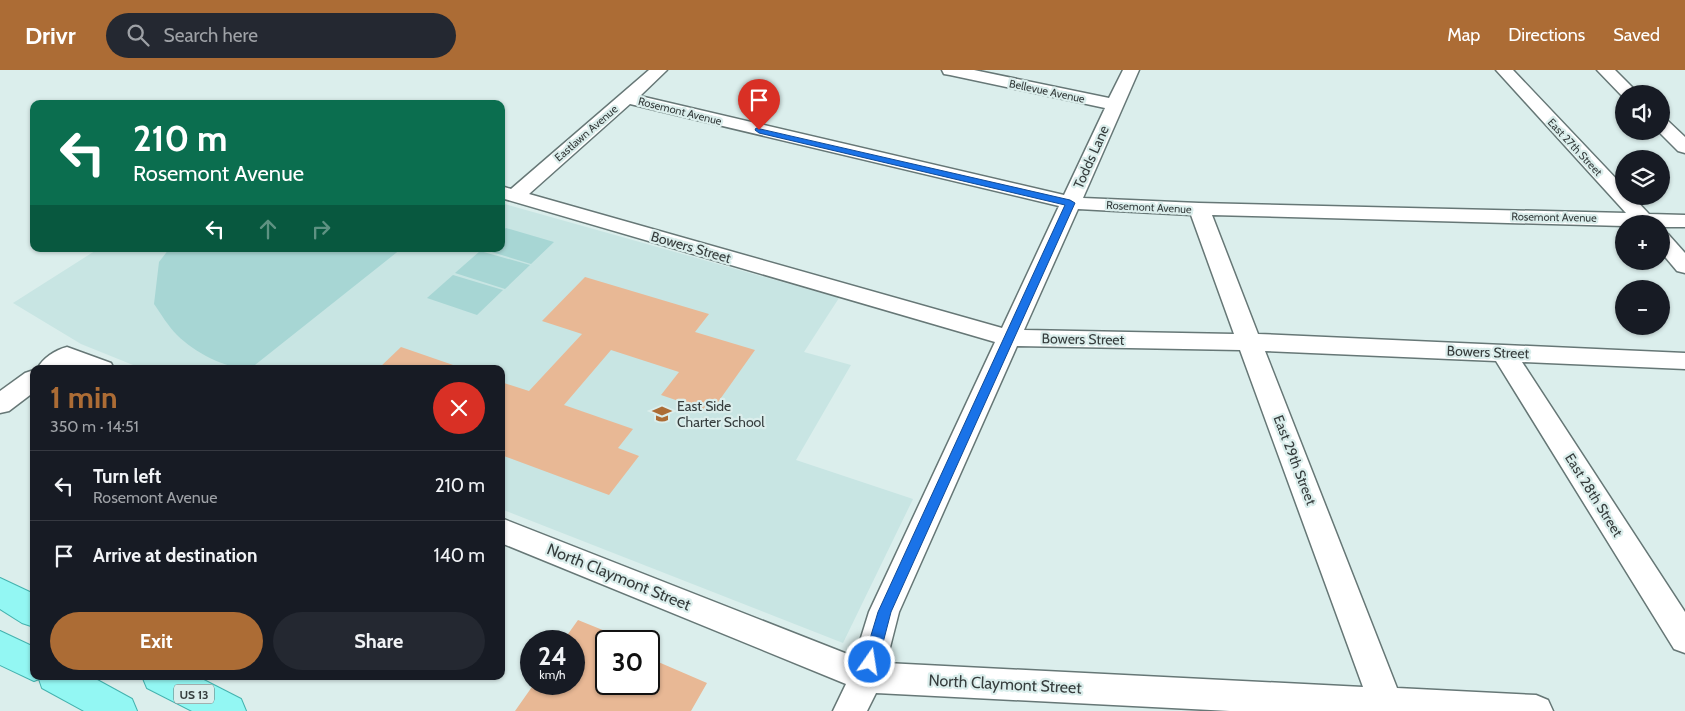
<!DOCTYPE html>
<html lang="en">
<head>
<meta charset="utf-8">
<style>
  :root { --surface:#171b24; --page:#242831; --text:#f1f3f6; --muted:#9ea1a6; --line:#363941; --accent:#ac6c35 }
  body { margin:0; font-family:Cabin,sans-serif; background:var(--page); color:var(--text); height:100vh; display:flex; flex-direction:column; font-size:19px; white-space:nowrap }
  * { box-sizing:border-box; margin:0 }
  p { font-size:16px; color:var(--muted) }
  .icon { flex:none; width:28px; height:28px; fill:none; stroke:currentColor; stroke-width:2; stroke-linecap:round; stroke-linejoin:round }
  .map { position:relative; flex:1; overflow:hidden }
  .panel { position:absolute; left:30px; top:295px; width:475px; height:315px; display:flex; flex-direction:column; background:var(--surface); border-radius:10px; box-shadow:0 1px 4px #0004 }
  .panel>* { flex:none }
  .hud { position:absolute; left:30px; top:30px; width:475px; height:152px; border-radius:10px; box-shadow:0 1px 4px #0004; background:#0b6e4f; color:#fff; overflow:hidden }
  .tools { position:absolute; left:1615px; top:15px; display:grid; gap:10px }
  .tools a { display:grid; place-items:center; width:55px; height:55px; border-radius:50%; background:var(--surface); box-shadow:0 1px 4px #0004; font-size:25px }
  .speed { position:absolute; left:520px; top:560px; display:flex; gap:10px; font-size:25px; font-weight:700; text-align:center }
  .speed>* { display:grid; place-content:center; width:65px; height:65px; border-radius:50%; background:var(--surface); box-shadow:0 1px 4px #0004; line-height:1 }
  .speed small { font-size:12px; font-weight:400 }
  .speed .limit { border:2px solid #111; border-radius:8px; background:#fff; color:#111 }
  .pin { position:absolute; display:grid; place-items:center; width:42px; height:42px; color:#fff; margin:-51px -21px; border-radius:50% 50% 50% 0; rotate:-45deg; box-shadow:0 0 5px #0007 }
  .pin .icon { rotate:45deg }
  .me { position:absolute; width:55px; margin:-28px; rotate:13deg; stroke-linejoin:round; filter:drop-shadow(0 0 4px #0008) }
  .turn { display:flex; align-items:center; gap:18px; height:105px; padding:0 20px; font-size:22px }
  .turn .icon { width:65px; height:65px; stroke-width:2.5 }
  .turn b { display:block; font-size:35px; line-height:42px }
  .lanes { display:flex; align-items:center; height:48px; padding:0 20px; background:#0003; justify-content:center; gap:25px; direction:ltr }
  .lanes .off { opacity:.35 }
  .round { display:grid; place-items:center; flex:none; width:52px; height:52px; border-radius:26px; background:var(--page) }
  .summary { display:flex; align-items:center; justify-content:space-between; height:85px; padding:0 20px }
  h1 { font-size:30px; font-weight:800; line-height:38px; color:var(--accent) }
  .cta { display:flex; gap:10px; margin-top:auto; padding:10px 20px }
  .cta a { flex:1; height:58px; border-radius:30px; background:var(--accent); color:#fff; font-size:20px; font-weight:800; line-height:58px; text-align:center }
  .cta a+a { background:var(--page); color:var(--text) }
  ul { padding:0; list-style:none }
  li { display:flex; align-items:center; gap:15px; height:70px; padding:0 20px; border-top:1px solid var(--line) }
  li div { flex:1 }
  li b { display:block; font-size:19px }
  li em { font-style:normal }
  header { display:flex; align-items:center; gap:30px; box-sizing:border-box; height:70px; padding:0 25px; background:var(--accent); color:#fff }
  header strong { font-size:24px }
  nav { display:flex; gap:28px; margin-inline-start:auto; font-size:18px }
  .search { width:350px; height:45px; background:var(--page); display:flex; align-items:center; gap:12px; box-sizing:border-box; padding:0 18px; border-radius:28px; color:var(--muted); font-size:19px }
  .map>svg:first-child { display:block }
  .built { fill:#c8e5e3 }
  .green { fill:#a7d6d4 }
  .building { fill:#e8b895 }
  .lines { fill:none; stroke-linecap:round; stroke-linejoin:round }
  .street-casing { stroke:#667776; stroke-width:3 }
  .primary-casing { stroke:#44b2ae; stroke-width:2 }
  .street { fill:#fff; fill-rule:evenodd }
  .primary { fill:#93f7f3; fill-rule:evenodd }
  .route { fill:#1a73e8; stroke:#114b97 }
  .labels { text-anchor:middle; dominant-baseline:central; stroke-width:4.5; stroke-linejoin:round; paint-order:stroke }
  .far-street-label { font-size:11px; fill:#363d3d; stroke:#dbeeec }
  .shield { fill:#dbeeec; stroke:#687272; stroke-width:1 }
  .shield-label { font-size:12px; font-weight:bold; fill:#363d3d }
  .street-label { font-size:14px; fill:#363d3d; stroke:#dbeeec }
  .poi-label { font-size:14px; fill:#363d3d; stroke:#dbeeec; text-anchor:start }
  .near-street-label { font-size:16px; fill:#363d3d; stroke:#dbeeec }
</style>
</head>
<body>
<header>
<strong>Drivr</strong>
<div class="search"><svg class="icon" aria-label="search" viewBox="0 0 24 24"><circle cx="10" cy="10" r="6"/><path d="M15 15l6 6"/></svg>Search here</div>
<nav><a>Map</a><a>Directions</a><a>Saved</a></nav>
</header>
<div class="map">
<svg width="1685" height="641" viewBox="0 0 1685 641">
  <rect width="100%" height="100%" fill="#dbeeec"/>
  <path class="built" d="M 501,133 L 839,228 L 804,282 L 851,295 L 796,390 L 913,429 L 843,573 L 501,439 L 501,299 L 143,299 L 81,274 L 13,233 L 98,179 L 501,179 Z"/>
  <g class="green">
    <path d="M 506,158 L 554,172 L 531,194 L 482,179 L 501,179 L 501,162 Z"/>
    <path d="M 169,179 L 401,179 L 250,299 C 226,299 194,282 177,265 C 168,256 161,244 154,234 L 159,192 Z"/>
    <path d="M 480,181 L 530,195 L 505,219 L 455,203 Z"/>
    <path d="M 453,205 L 503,220 L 477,245 L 427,228 Z"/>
  </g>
  <g class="building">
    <path d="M 585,207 L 709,244 L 695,262 L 755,280 L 711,342 L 661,325 L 679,302 L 611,280 L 564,335 L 633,359 L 618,378 L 639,386 L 609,425 L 501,385 L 501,312 L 529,321 L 582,264 L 542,251 Z"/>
    <path d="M 401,277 L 456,296 L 455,299 L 378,299 Z"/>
    <path d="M 578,550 L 615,565 L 611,571 L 606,571 L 606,614 L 649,614 L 649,588 L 707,613 L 691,641 L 515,641 L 534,614 L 574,614 L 574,571 L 563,571 Z"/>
  </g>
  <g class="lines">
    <g class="street-casing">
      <g id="street">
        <path d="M 649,0 L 667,0 L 640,26 L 1064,125 L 1105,38 L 950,5 L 944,4 L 942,0 L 974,0 L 1109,28 L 1123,0 L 1139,0 L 1083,128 L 1199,133 L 1626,143 L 1496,0 L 1513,0 L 1624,117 L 1624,126 L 1632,126 L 1649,144 L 1685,145 L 1685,157 L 1661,157 L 1661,154 L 1624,154 L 1624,156 L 1212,145 L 1258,264 L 1685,283 L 1685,299 L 1522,292 L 1685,542 L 1685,583 L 1674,579 L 1496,291 L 1265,281 L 1397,618 L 1536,625 L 1548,630 L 1553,641 L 1230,641 L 876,623 L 867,641 L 833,641 L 846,614 L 501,473 L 501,448 L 855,587 L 869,542 L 995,272 L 501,128 L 501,116 L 511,119 ZM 630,34 L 1059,136 L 1002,258 L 529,124 ZM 1078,139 L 1191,145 L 1234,264 L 1024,260 ZM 1017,276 L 1240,280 L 1363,617 L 886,593 L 899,542 Z"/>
        <path d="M 1597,0 L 1615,0 L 1639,24 L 1624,24 L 1624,28 Z"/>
        <path d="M 1661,49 L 1667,50 L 1685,67 L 1685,83 L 1678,81 L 1658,61 L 1661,61 Z"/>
        <path d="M 1661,163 L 1668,164 L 1685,183 L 1685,203 L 1677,201 L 1661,182 Z"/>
        <path d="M 67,277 L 111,293 L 114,299 L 78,299 L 70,295 L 66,299 L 37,299 C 43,288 55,280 67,277 Z"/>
        <path d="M 34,300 L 34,322 L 9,341 L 0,343 L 0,321 L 25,303 Z"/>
      </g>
    </g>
    <g class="primary-casing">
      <g id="primary">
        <path d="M 0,508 L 34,524 L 34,557 L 22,553 L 0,539 Z"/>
        <path d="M 0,561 L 34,577 L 34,606 L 90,606 L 132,629 L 137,641 L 84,641 L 42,618 L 39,609 L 34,611 L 0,595 Z"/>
        <path d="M 142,606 L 196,606 L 241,629 L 246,641 L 192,641 L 147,618 Z"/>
      </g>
    </g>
    <use href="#street" class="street"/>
    <use href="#primary" class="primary"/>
  </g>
  <path class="route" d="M 756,58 L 1070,130 L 1075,133 L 891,542 L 878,592 L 875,596 L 870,598 L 865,596 L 863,592 L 878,542 L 1065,135 L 759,63 L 755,60 Z"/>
  <defs>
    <g id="school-bare" transform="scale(1.5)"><path d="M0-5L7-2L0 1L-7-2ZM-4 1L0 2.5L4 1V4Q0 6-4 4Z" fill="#ac6c35" stroke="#dbeeec" stroke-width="2.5" paint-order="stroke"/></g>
  </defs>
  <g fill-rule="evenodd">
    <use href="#school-bare" x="662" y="344"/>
  </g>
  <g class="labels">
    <g class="far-street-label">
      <text transform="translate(1047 21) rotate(12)">Bellevue Avenue</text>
      <text transform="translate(680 41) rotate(14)">Rosemont Avenue</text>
      <text transform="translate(586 63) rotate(-41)">Eastlawn Avenue</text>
      <text transform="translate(1575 77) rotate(47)">East 27th Street</text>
      <text transform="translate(1149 137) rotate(3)">Rosemont Avenue</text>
      <text transform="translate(1554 147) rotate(1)">Rosemont Avenue</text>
    </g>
    <rect class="shield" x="174" y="614.5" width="40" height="19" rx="4"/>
    <g class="shield-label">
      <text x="194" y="624">US 13</text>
    </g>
    <g class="street-label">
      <text transform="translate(1091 87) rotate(-66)">Todds Lane</text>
      <text transform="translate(691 177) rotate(16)">Bowers Street</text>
      <text transform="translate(1083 269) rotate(1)">Bowers Street</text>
      <text transform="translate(1488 282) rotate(2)">Bowers Street</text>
      <text transform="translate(1295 390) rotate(69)">East 29th Street</text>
      <text transform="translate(1594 425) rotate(58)">East 28th Street</text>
    </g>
    <g class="poi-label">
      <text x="677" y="336">East Side<tspan x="677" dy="16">Charter School</tspan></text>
    </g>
    <g class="near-street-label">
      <text transform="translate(619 507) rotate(22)">North Claymont Street</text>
      <text transform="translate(1005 614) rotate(3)">North Claymont Street</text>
    </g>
  </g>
</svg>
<div class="tools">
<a><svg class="icon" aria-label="sound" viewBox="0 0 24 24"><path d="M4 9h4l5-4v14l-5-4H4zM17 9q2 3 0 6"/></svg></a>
<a><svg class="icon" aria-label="layers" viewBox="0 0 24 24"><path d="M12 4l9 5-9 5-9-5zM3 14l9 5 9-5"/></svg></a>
<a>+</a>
<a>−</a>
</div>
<div class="speed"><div>24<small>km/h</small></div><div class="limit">30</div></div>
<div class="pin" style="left:759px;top:60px;background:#d93025"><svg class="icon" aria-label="arrive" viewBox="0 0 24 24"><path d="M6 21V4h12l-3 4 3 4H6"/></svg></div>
<svg class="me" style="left:870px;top:592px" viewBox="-20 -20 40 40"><circle r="17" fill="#1a73e8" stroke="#fff" stroke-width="3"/><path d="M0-11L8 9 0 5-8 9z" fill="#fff"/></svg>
<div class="hud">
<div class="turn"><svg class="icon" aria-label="left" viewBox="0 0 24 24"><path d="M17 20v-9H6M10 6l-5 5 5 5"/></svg><div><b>210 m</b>Rosemont Avenue</div></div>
<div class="lanes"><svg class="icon" aria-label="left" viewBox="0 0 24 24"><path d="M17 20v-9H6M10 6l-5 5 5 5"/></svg><svg class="icon off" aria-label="ahead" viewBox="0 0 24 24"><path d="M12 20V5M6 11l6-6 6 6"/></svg><svg class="icon off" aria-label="right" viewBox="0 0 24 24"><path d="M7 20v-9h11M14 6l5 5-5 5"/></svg></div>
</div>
<section class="panel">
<div class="summary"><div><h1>1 min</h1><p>350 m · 14:51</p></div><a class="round" style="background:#d93025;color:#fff"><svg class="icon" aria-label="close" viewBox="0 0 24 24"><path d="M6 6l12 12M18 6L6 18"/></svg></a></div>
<ul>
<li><svg class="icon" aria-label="left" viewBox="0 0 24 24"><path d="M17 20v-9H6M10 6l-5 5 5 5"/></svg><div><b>Turn left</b><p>Rosemont Avenue</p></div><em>210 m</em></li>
<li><svg class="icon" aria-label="arrive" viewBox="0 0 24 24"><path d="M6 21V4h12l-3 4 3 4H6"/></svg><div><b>Arrive at destination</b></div><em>140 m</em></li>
</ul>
<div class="cta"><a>Exit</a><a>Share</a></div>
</section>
</div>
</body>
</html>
